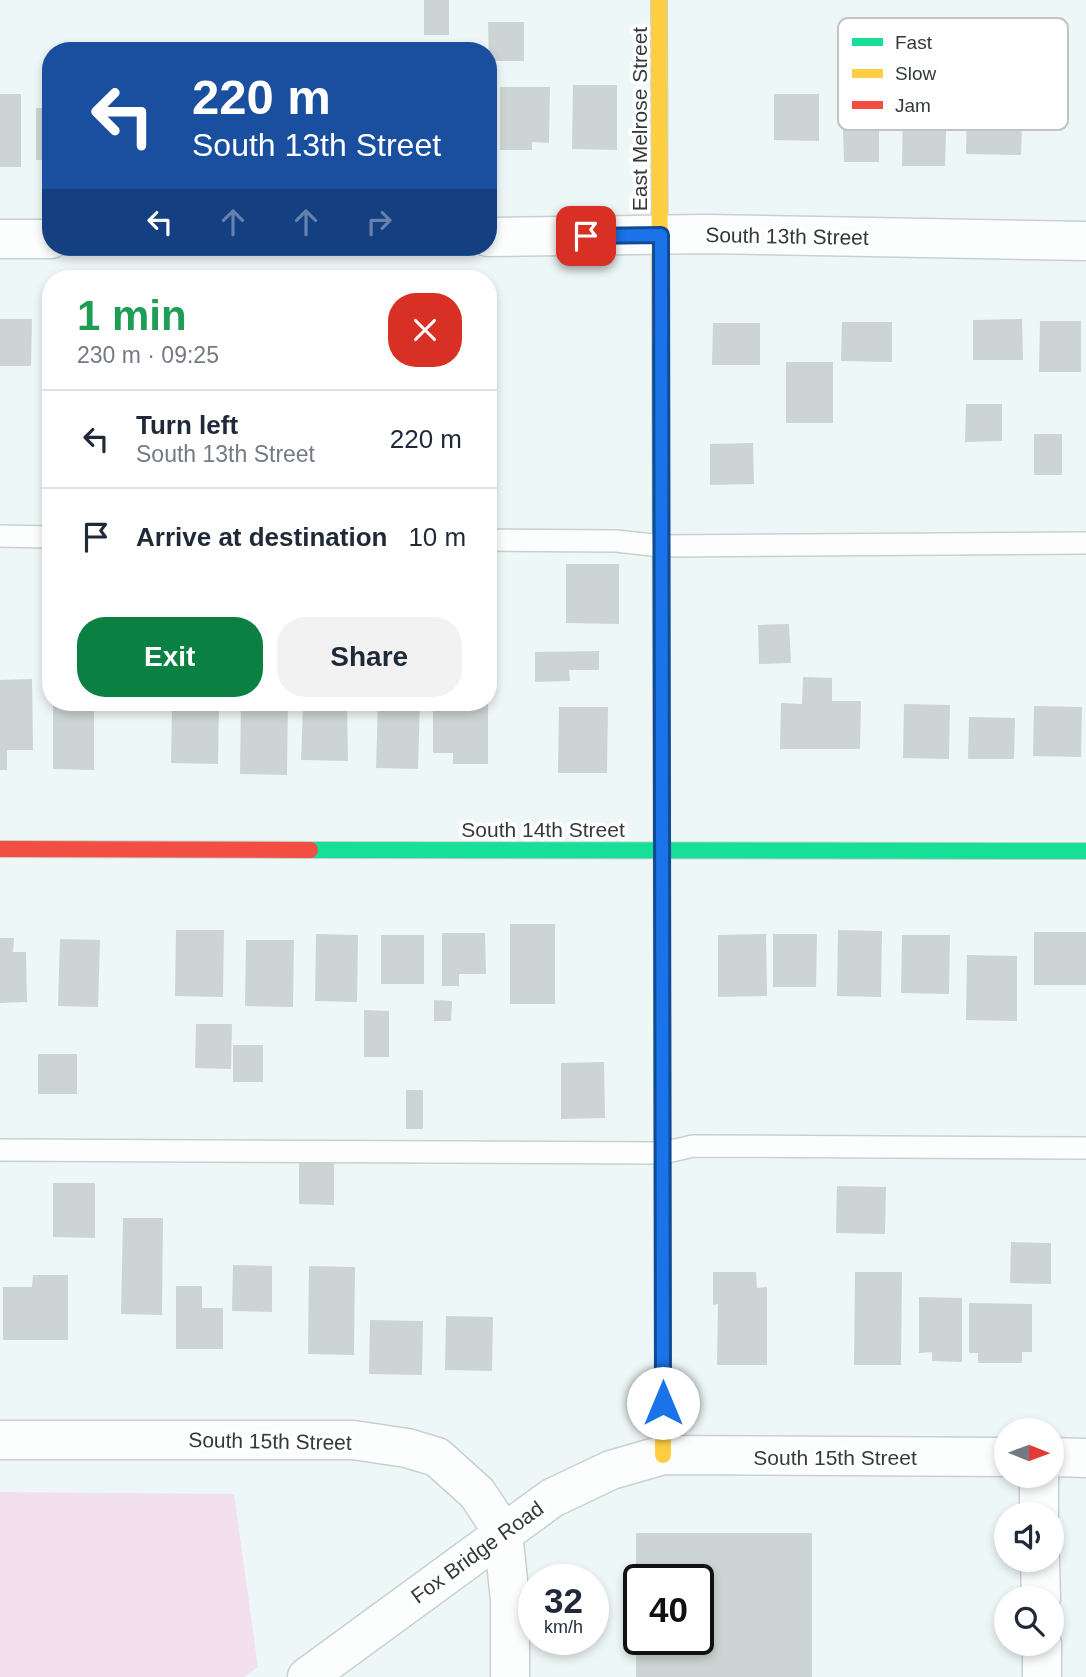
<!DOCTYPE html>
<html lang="en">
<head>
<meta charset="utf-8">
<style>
  :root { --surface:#fff; --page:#f2f2f3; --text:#1f2937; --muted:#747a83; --line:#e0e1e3; --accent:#0b8043 }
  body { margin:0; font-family:Helvetica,sans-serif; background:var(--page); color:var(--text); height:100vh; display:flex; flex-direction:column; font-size:26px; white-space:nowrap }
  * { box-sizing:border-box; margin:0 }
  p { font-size:23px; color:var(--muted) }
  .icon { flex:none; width:38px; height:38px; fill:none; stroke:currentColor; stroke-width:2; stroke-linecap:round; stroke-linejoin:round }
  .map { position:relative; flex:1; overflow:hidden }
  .side { position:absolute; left:42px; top:270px; width:455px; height:441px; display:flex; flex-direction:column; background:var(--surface); border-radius:28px; box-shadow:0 4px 10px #0003 }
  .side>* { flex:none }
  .hud { position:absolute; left:42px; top:42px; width:455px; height:214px; border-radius:28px; box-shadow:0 4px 10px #0003; background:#1a4fa0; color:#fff; overflow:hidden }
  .needle { width:46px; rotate:91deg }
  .controls { position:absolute; left:994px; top:1418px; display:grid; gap:14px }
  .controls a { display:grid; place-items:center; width:70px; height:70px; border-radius:50%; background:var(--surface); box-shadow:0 4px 10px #0003; font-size:35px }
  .speed { position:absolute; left:518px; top:1564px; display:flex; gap:14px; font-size:35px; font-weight:700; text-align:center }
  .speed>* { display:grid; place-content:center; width:91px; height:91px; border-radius:50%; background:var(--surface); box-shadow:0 4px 10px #0003; line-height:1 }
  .speed small { font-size:18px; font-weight:400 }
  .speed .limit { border:4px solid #111; border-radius:10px; background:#fff; color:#111 }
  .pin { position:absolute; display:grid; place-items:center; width:60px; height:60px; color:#fff; margin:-30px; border-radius:14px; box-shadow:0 4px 10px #0006 }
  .me { position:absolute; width:77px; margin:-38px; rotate:0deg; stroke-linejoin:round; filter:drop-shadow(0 0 5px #0008) }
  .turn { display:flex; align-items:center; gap:24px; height:147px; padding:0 35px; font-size:32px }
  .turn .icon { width:91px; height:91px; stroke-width:2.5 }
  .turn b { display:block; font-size:49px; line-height:60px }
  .lanes { display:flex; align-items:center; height:66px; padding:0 35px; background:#0003; justify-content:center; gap:35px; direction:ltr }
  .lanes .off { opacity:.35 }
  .round { display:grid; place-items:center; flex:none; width:74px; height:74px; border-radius:28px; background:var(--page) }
  .headline { display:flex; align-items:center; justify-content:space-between; height:119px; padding:0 35px }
  h1 { font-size:42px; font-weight:700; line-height:52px; color:#1e9e55 }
  .button { display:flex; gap:14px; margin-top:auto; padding:14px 35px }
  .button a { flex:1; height:80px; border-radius:28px; background:var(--accent); color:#fff; font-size:28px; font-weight:700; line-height:80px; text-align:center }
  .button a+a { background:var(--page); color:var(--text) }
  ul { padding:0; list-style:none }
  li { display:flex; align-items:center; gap:21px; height:98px; padding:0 35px; border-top:2px solid var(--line) }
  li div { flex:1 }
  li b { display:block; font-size:26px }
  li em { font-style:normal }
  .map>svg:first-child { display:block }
  .green { fill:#f2e0ef }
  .building { fill:#ccd4d4; fill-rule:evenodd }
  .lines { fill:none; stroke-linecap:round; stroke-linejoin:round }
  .lane-casing { stroke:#c9d0d0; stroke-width:24 }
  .street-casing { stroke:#c9d0d0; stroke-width:41 }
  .fast-casing { stroke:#c9d0d0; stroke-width:18 }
  .slow-casing { stroke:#c9d0d0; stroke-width:18 }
  .jam-casing { stroke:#c9d0d0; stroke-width:18 }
  .lane { stroke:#fcfefe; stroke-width:21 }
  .street { stroke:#fcfefe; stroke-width:38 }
  .fast { stroke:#16e098; stroke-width:16 }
  .slow { stroke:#ffcf43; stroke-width:16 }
  .jam { stroke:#f24e42; stroke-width:16 }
  .route-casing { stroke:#114b97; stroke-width:18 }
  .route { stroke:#1a73e8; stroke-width:12 }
  .labels { text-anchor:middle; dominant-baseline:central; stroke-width:7; stroke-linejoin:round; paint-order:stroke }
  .street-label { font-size:21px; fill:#333a3a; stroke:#fff }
  .key { fill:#fff; stroke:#c2c4c4; stroke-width:2 }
  .key-label { font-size:19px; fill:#333a3a }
</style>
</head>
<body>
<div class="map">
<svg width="1086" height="1677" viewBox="0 0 1086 1677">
  <rect width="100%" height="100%" fill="#eef7f7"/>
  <path class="green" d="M 0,1492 L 234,1494 L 258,1667 L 244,1677 L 0,1677 Z"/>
  <g class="building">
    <rect x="424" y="0" width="25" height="35"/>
    <path d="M 488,22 L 524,22 L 524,61 L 489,61 Z"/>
    <path d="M 841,70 L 885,70 L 885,128 L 879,128 L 879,162 L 844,162 Z"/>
    <path d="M 573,85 L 617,85 L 617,150 L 572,149 Z"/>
    <path d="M 982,86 L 1023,87 L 1021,155 L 966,154 L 967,103 L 981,103 Z"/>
    <path d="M 500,87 L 550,87 L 549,143 L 532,142 L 532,150 L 500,150 Z"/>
    <rect x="0" y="94" width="21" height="73"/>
    <path d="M 774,94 L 819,94 L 819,141 L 774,140 Z"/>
    <path d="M 903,97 L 947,98 L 945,166 L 902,166 Z"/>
    <rect x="36" y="108" width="15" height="52"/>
    <path d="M 0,319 L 32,319 L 31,366 L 0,366 Z"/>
    <path d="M 1022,319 L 1023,360 L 973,360 L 973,320 Z"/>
    <path d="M 1040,321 L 1081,321 L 1081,372 L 1039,372 Z"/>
    <path d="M 842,322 L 892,322 L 892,362 L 841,361 Z"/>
    <path d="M 713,323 L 760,323 L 760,365 L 712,365 Z"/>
    <rect x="786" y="362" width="47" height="61"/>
    <path d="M 966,404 L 1002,404 L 1002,441 L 965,442 Z"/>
    <rect x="1034" y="434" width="28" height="41"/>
    <path d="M 753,443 L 754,484 L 710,485 L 710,444 Z"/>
    <path d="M 566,564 L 619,564 L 619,624 L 566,623 Z"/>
    <path d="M 789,624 L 791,663 L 759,664 L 758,625 Z"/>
    <path d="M 599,651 L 599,670 L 569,670 L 570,681 L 535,682 L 535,652 Z"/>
    <path d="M 803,677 L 832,678 L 832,701 L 861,701 L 860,749 L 780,749 L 781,703 L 802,704 Z"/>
    <path d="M 32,679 L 33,750 L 7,750 L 7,770 L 0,770 L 0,680 Z"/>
    <path d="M 53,702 L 94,702 L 94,770 L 53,769 Z"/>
    <path d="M 241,702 L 288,702 L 287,775 L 240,774 Z"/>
    <path d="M 378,702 L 420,702 L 418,769 L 376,768 Z"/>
    <path d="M 433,702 L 488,703 L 488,764 L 453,764 L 453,753 L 433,753 Z"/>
    <path d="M 904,704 L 950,705 L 949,759 L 903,758 Z"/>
    <path d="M 172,705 L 219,706 L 218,764 L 171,763 Z"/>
    <path d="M 303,706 L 347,706 L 348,761 L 301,760 Z"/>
    <path d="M 1034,706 L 1082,707 L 1081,757 L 1033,756 Z"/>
    <path d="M 559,707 L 608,707 L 607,773 L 558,773 Z"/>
    <path d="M 969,717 L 1015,718 L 1014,759 L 968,759 Z"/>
    <rect x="510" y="924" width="45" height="80"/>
    <path d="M 176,930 L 224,930 L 223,997 L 175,996 Z"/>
    <path d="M 838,930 L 882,931 L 881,997 L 837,996 Z"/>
    <rect x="1034" y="932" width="52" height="53"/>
    <path d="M 442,933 L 485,933 L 486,974 L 459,974 L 459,986 L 442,986 Z"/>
    <path d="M 316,934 L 358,935 L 357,1002 L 315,1001 Z"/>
    <path d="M 766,934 L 767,996 L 718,997 L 718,935 Z"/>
    <path d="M 773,934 L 817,934 L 816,987 L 773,987 Z"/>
    <rect x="381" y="935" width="43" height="49"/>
    <path d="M 902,935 L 950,935 L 949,994 L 901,993 Z"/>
    <path d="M 0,938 L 14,938 L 13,952 L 26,952 L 27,1002 L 0,1003 Z"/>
    <path d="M 60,939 L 100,940 L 98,1007 L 58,1006 Z"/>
    <path d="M 246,940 L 294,940 L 293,1007 L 245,1006 Z"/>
    <path d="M 967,955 L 1017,956 L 1017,1021 L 966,1020 Z"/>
    <path d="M 434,1000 L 452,1001 L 451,1021 L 434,1021 Z"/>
    <path d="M 364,1010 L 389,1011 L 389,1057 L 364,1057 Z"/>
    <path d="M 196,1024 L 232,1024 L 231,1069 L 195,1068 Z"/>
    <rect x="233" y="1045" width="30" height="37"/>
    <rect x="38" y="1054" width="39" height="40"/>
    <path d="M 604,1062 L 605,1118 L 561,1119 L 561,1063 Z"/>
    <rect x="406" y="1090" width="17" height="39"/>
    <path d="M 299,1162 L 334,1162 L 334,1205 L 299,1204 Z"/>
    <path d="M 53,1183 L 95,1183 L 95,1238 L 53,1237 Z"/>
    <path d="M 837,1186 L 886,1187 L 885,1234 L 836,1233 Z"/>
    <path d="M 123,1218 L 163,1218 L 162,1315 L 121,1314 Z"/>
    <path d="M 1011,1242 L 1051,1243 L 1051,1284 L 1010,1283 Z"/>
    <path d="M 233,1265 L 272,1266 L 272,1312 L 232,1311 Z"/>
    <path d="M 309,1266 L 355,1267 L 354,1355 L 308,1354 Z"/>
    <path d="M 713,1272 L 756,1272 L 757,1288 L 767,1287 L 767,1365 L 717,1365 L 718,1304 L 713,1305 Z"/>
    <path d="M 855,1272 L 902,1272 L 901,1365 L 854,1365 Z"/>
    <path d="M 33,1275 L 68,1275 L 68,1340 L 3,1340 L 3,1287 L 32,1287 Z"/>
    <path d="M 176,1286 L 202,1286 L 202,1308 L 223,1308 L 223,1349 L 176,1349 Z"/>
    <path d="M 919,1297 L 962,1298 L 962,1362 L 932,1361 L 932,1352 L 919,1353 Z"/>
    <path d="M 969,1303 L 1032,1304 L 1032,1352 L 1022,1352 L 1022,1363 L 978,1363 L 978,1353 L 969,1353 Z"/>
    <path d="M 446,1316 L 493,1317 L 492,1371 L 445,1370 Z"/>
    <path d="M 370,1320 L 423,1321 L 422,1375 L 369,1374 Z"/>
    <path d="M 636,1533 L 812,1533 L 812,1677 L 636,1677 ZM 639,1580 L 698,1580 L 698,1640 L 639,1640 Z"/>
  </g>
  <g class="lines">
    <g class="lane-casing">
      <g id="lane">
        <path d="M 0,536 L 51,537"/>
        <path d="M 488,540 L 616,541 L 661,546 L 1086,543"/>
        <path d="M 0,1150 L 663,1153 L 693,1146 L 1086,1148"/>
      </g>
    </g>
    <g class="street-casing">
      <g id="street">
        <path d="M 488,237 L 706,234 L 1086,241"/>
        <path d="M 0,239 L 51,239"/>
        <path d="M 0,1440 L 353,1440 L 407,1448 L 437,1457 L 477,1493 L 503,1532 L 510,1600 L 510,1677"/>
        <path d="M 1052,1457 L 1086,1458"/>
        <path d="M 1039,1514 L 1039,1475"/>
        <path d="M 1040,1559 L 1041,1598"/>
        <path d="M 307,1677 L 552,1498 L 611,1470 L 663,1455 L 1006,1457"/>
        <path d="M 1042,1677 L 1042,1643"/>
      </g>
    </g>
    <g class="fast-casing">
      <g id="fast">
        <path d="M 660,341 L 663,1314"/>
        <path d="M 310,850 L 1086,851"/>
      </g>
    </g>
    <g class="slow-casing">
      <g id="slow">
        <path d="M 659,0 L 660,341"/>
        <path d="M 663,1314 L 663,1455"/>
      </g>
    </g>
    <g class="jam-casing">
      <path id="jam" d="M 0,849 L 310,850"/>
    </g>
    <use href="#lane" class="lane"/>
    <use href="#street" class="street"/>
    <use href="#fast" class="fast"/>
    <use href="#slow" class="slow"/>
    <use href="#jam" class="jam"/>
  </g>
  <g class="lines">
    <g class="route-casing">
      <path id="route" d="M 586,236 L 661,235 L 663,1403"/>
    </g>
    <use href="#route" class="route"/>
  </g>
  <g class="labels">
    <g class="street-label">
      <text transform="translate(639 119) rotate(-90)">East Melrose Street</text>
      <text transform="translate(787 236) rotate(1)">South 13th Street</text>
      <text x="543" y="829">South 14th Street</text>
      <text transform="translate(270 1441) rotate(1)">South 15th Street</text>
      <text x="835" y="1457">South 15th Street</text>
      <text transform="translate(477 1552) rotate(-36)">Fox Bridge Road</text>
    </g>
  </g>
  <rect x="838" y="18" width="230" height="112" rx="10" class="key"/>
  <rect x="852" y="38" width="31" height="8" fill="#16e098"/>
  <rect x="852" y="69" width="31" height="9" fill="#ffcf43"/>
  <rect x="852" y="101" width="31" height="8" fill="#f24e42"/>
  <g class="key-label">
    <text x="895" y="49">Fast</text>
    <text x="895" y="80">Slow</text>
    <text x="895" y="112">Jam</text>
  </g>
</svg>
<div class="controls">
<a><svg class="needle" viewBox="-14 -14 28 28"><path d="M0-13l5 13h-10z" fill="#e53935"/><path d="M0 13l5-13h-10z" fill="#747a83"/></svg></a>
<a><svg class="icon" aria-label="sound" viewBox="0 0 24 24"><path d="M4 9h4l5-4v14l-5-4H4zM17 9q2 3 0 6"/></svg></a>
<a><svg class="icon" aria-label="search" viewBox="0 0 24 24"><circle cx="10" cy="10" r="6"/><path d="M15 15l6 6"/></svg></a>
</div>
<div class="speed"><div>32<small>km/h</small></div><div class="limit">40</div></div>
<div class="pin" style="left:586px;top:236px;background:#d93025"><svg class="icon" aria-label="arrive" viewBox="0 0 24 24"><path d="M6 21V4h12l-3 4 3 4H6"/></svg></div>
<svg class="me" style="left:663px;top:1403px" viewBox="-20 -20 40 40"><circle r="19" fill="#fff"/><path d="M0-13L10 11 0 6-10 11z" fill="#1a73e8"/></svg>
<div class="hud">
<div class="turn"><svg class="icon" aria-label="left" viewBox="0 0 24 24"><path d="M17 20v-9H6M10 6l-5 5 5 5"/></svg><div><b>220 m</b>South 13th Street</div></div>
<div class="lanes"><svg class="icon" aria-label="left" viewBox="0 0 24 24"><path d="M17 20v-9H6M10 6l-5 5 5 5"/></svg><svg class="icon off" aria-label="ahead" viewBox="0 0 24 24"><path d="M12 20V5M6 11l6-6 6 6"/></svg><svg class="icon off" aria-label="ahead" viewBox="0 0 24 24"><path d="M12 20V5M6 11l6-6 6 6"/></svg><svg class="icon off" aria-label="right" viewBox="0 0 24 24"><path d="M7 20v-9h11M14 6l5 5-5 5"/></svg></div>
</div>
<section class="side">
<div class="headline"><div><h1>1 min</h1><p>230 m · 09:25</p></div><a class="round" style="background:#d93025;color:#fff"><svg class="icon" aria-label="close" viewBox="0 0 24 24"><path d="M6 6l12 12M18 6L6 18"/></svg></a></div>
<ul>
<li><svg class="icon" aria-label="left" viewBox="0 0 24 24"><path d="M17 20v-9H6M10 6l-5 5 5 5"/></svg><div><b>Turn left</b><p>South 13th Street</p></div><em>220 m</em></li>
<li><svg class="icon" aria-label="arrive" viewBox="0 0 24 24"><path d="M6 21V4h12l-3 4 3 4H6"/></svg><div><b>Arrive at destination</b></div><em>10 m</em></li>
</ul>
<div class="button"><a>Exit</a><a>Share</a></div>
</section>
</div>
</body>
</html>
